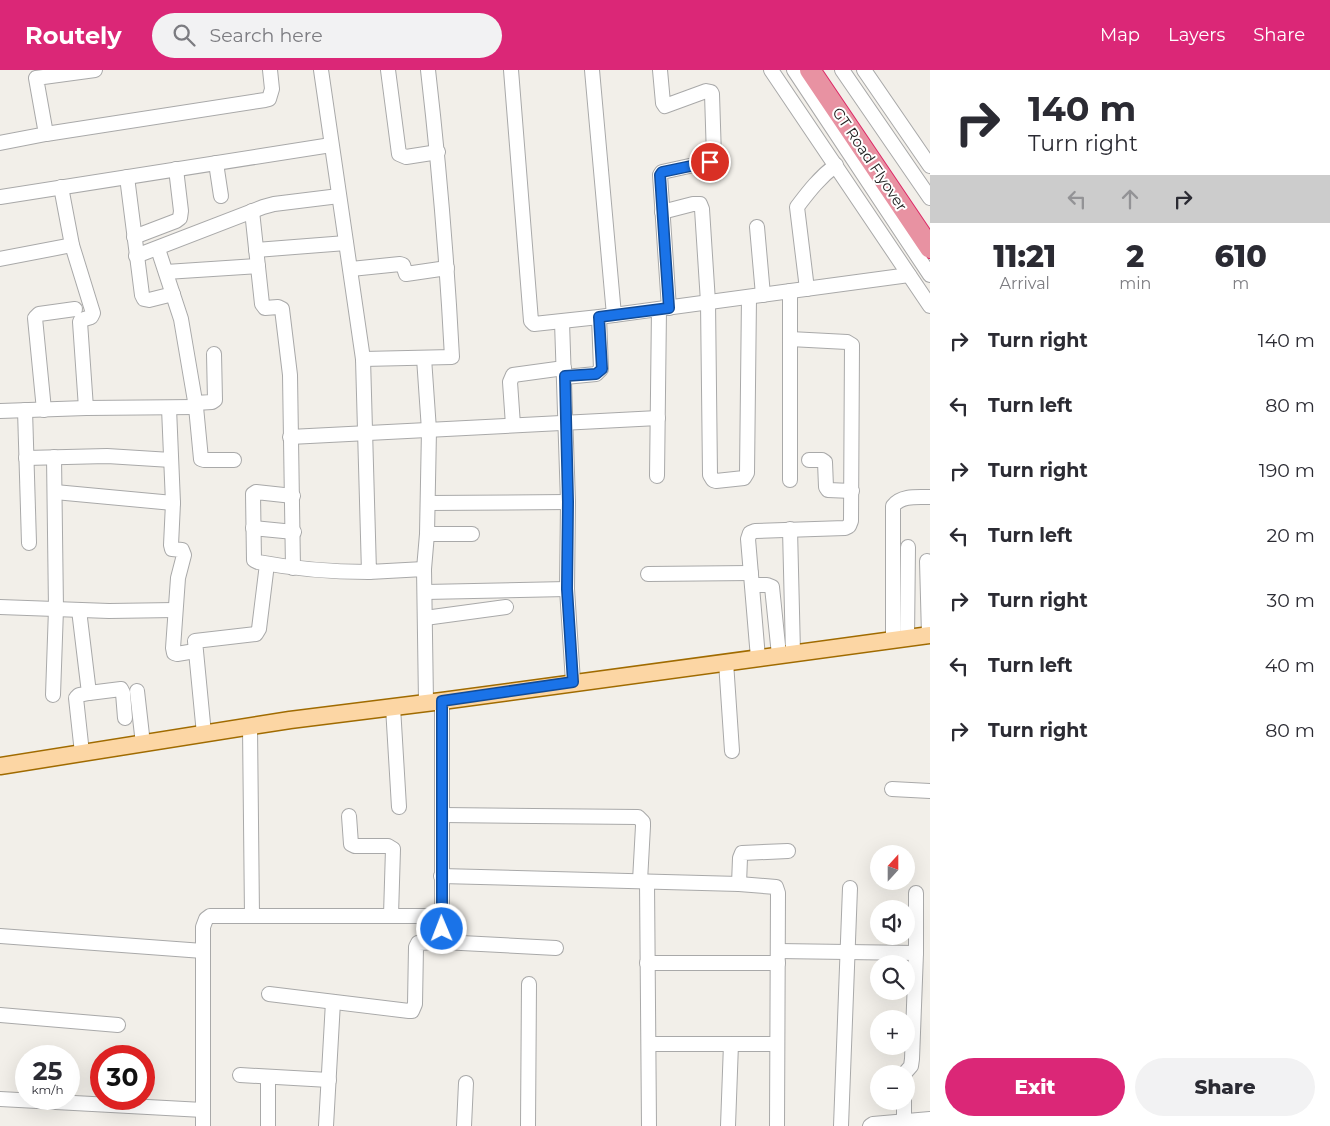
<!DOCTYPE html>
<html lang="en">
<head>
<meta charset="utf-8">
<style>
  :root { --surface:#fff; --page:#f2f2f3; --text:#2b2b33; --muted:#7c7c81; --accent:#db2777 }
  body { margin:0; font-family:Montserrat,sans-serif; background:var(--page); color:var(--text); height:100vh; display:flex; flex-direction:column; font-size:19px; white-space:nowrap }
  * { box-sizing:border-box; margin:0 }
  p { font-size:16px; color:var(--muted) }
  .icon { flex:none; width:28px; height:28px; fill:none; stroke:currentColor; stroke-width:2; stroke-linecap:round; stroke-linejoin:round }
  .map { position:relative; flex:1; overflow:hidden }
  .panel { display:flex; flex-direction:column; background:var(--surface); width:400px }
  .panel>* { flex:none }
  .guide { background:#fff; color:var(--text); overflow:hidden }
  .needle { width:32px; rotate:21deg }
  .controls { position:absolute; left:870px; top:775px; display:grid; gap:10px }
  .controls a { display:grid; place-items:center; width:45px; height:45px; border-radius:50%; background:var(--surface); box-shadow:0 5px 20px #0002; font-size:25px }
  .speed { position:absolute; left:15px; top:975px; display:flex; gap:10px; font-size:25px; font-weight:700; text-align:center }
  .speed>* { display:grid; place-content:center; width:65px; height:65px; border-radius:50%; background:var(--surface); box-shadow:0 5px 20px #0002; line-height:1 }
  .speed small { font-size:12px; font-weight:400 }
  .speed .limit { border:8px solid #d22; background:#fff; color:#111 }
  .pin { position:absolute; display:grid; place-items:center; width:42px; height:42px; color:#fff; margin:-21px; border:2px solid #fff; border-radius:50%; box-shadow:0 1px 5px #0007 }
  .me { position:absolute; width:55px; margin:-28px; rotate:359deg; stroke-linejoin:round; filter:drop-shadow(0 0 4px #0008) }
  .turn { display:flex; align-items:center; gap:18px; height:105px; padding:0 15px; font-size:22px }
  .turn .icon { width:65px; height:65px; stroke-width:2.5 }
  .turn b { display:block; font-size:35px; line-height:42px }
  .lanes { display:flex; align-items:center; height:48px; padding:0 15px; background:#0003; justify-content:center; gap:25px; direction:ltr }
  .lanes .off { opacity:.35 }
  .eta { display:flex; justify-content:space-evenly; align-items:center; height:85px; text-align:center }
  .eta b { font-size:30px; font-weight:800; line-height:35px }
  .cta { display:flex; gap:10px; margin-top:auto; padding:10px 15px }
  .cta a { flex:1; height:58px; border-radius:30px; background:var(--accent); color:#fff; font-size:20px; font-weight:800; line-height:58px; text-align:center }
  .cta a+a { background:var(--page); color:var(--text) }
  ul { padding:0; list-style:none }
  li { display:flex; align-items:center; gap:15px; height:65px; padding:0 15px }
  li div { flex:1 }
  li b { display:block; font-size:19px }
  li em { font-style:normal }
  header { display:flex; align-items:center; gap:30px; box-sizing:border-box; height:70px; padding:0 25px; background:var(--accent); color:#fff }
  header strong { font-size:24px }
  nav { display:flex; gap:28px; margin-inline-start:auto; font-size:18px }
  .search { width:350px; height:45px; background:var(--page); display:flex; align-items:center; gap:12px; box-sizing:border-box; padding:0 18px; border-radius:28px; color:var(--muted); font-size:19px }
  main { display:flex; flex:1; min-height:0 }
  .map>svg:first-child { display:block }
  .lines { fill:none; stroke-linecap:round; stroke-linejoin:round }
  .minor-casing { stroke:#a9a9a9; stroke-width:16 }
  .major-casing { stroke:#a06b00; stroke-width:19 }
  .highway-casing { stroke:#dc2a67; stroke-width:22 }
  .minor { stroke:#fff; stroke-width:14 }
  .major { stroke:#fcd6a4; stroke-width:16 }
  .highway { stroke:#e892a2; stroke-width:20 }
  .route-casing { stroke:#114b97; stroke-width:12 }
  .route { stroke:#1a73e8; stroke-width:9 }
  .labels { text-anchor:middle; dominant-baseline:central; stroke-width:4; stroke-linejoin:round; paint-order:stroke }
  .street-label { font-size:15px; fill:#222; stroke:#fff }
</style>
</head>
<body>
<header>
<strong>Routely</strong>
<div class="search"><svg class="icon" aria-label="search" viewBox="0 0 24 24"><circle cx="10" cy="10" r="6"/><path d="M15 15l6 6"/></svg>Search here</div>
<nav><a>Map</a><a>Layers</a><a>Share</a></nav>
</header>
<main>
<div class="map">
<svg width="930" height="1056" viewBox="0 0 930 1056">
  <rect width="100%" height="100%" fill="#f2efe9"/>
  <g class="lines">
    <g class="minor-casing">
      <g id="minor">
        <path d="M 321,0 L 363,289 L 369,502 L 424,499 L 426,632"/>
        <path d="M 388,0 L 399,84 L 406,87 L 438,82"/>
        <path d="M 511,0 L 531,251 L 534,254 L 599,247 L 909,205"/>
        <path d="M 592,0 L 614,245"/>
        <path d="M 660,0 L 663,33 L 665,36 L 706,21 L 711,22 L 712,24 L 714,87 L 712,91 L 662,102 L 660,105 L 669,238"/>
        <path d="M 771,0 L 930,236"/>
        <path d="M 794,0 L 930,205"/>
        <path d="M 842,0 L 930,128"/>
        <path d="M 864,0 L 930,96"/>
        <path d="M 46,64 L 265,30 L 269,29 L 272,19 L 270,0"/>
        <path d="M 0,73 L 46,64 L 36,8 L 95,0"/>
        <path d="M 216,93 L 221,126"/>
        <path d="M 127,107 L 142,225 L 144,229 L 149,230 L 173,224"/>
        <path d="M 61,117 L 72,175 L 93,243 L 91,247 L 81,250 L 80,252 L 86,338"/>
        <path d="M 0,127 L 331,75"/>
        <path d="M 252,141 L 262,234 L 265,238 L 278,237 L 282,239 L 290,305 L 293,498"/>
        <path d="M 662,142 L 693,134 L 700,134 L 702,139 L 708,232 L 710,405 L 713,410 L 716,411 L 744,408 L 747,403 L 749,227"/>
        <path d="M 757,157 L 763,225"/>
        <path d="M 134,167 L 176,151 L 180,148 L 181,141 L 176,99"/>
        <path d="M 158,179 L 181,249 L 196,337 L 201,389 L 204,390 L 234,390"/>
        <path d="M 256,180 L 346,173"/>
        <path d="M 136,186 L 263,137 L 274,134 L 339,126"/>
        <path d="M 0,189 L 72,175"/>
        <path d="M 351,199 L 400,194 L 403,195 L 406,204 L 447,198"/>
        <path d="M 166,202 L 258,196"/>
        <path d="M 807,219 L 797,137 C 809,121 820,107 836,95"/>
        <path d="M 790,221 L 790,410"/>
        <path d="M 562,252 L 568,432 L 567,519 L 573,612"/>
        <path d="M 424,288 L 429,360 L 427,464 L 424,499"/>
        <path d="M 363,289 L 452,287 C 447,191 439,95 428,0"/>
        <path d="M 565,307 L 596,304 L 601,299 L 599,247"/>
        <path d="M 195,333 L 212,332 L 215,330 L 214,284"/>
        <path d="M 169,338 L 173,433 L 171,475 L 172,479 L 182,480 L 184,485 L 178,508 L 173,578 L 174,583 L 177,584 L 195,581"/>
        <path d="M 25,340 L 29,473"/>
        <path d="M 44,340 L 35,248 L 39,244 L 75,239"/>
        <path d="M 0,341 L 86,338 L 196,337"/>
        <path d="M 513,355 L 510,312 L 513,305 L 564,298"/>
        <path d="M 290,367 L 658,348"/>
        <path d="M 26,388 L 107,386 L 171,390"/>
        <path d="M 809,390 L 822,390 L 825,392 L 826,417 L 828,420 L 852,421"/>
        <path d="M 657,406 L 659,239"/>
        <path d="M 55,422 L 173,433"/>
        <path d="M 293,426 L 256,422 L 253,424 L 254,490 L 258,492 C 295,499 332,502 369,502"/>
        <path d="M 428,433 L 568,432"/>
        <path d="M 253,458 L 294,462"/>
        <path d="M 790,459 L 793,583"/>
        <path d="M 427,464 L 472,464"/>
        <path d="M 927,491 L 929,565"/>
        <path d="M 648,504 L 751,503"/>
        <path d="M 752,515 L 767,515 L 772,517 L 779,585"/>
        <path d="M 425,522 L 567,519"/>
        <path d="M 0,537 L 109,541 L 175,540"/>
        <path d="M 79,540 L 89,623 L 79,625 L 76,628 L 82,683"/>
        <path d="M 425,548 L 506,537"/>
        <path d="M 907,568 L 908,477"/>
        <path d="M 893,569 L 893,436 C 901,425 918,427 930,427"/>
        <path d="M 758,588 L 748,469 L 750,463 L 755,461 L 845,458 L 849,456 L 851,451 L 852,275 L 847,272 L 790,269"/>
        <path d="M 726,592 L 732,681"/>
        <path d="M 137,621 L 143,674"/>
        <path d="M 89,623 L 121,619 L 123,623 L 125,648"/>
        <path d="M 53,625 L 56,539 L 54,387"/>
        <path d="M 442,631 L 442,872"/>
        <path d="M 393,637 L 399,737"/>
        <path d="M 250,657 L 252,846"/>
        <path d="M 204,664 L 195,571 L 256,564 L 259,559 L 267,494"/>
        <path d="M 892,719 L 930,721"/>
        <path d="M 443,745 L 638,747 L 643,752 L 643,756 L 640,811"/>
        <path d="M 349,746 L 351,774 L 355,776 L 388,776 L 393,779 L 391,845"/>
        <path d="M 441,806 L 739,814 L 776,817 L 778,823 L 777,1056"/>
        <path d="M 647,812 L 649,1056"/>
        <path d="M 739,814 L 740,788 L 742,783 L 788,781"/>
        <path d="M 0,866 L 203,881"/>
        <path d="M 778,881 L 916,883"/>
        <path d="M 647,893 L 778,893"/>
        <path d="M 269,924 L 409,941 L 412,941 L 415,934 L 416,877 L 418,873 L 442,872 L 556,878"/>
        <path d="M 0,945 L 118,955"/>
        <path d="M 649,974 L 777,974"/>
        <path d="M 904,1004 L 911,996 L 912,989 L 916,883 L 916,823"/>
        <path d="M 240,1005 L 329,1010"/>
        <path d="M 0,1029 L 203,1040"/>
        <path d="M 904,1031 L 904,1052"/>
        <path d="M 203,1056 L 203,857 L 206,849 L 210,846 L 442,846"/>
        <path d="M 268,1056 L 268,1007"/>
        <path d="M 326,1056 L 333,932"/>
        <path d="M 464,1056 L 466,1013"/>
        <path d="M 528,1056 L 529,914"/>
        <path d="M 728,1056 L 731,974"/>
        <path d="M 841,1056 L 850,818"/>
        <path d="M 870,1056 L 873,1054 L 930,1049"/>
      </g>
    </g>
    <g class="major-casing">
      <path id="major" d="M 0,696 L 290,650 L 442,631 L 930,565"/>
    </g>
    <g class="highway-casing">
      <path id="highway" d="M 810,0 L 930,178"/>
    </g>
    <use href="#minor" class="minor"/>
    <use href="#major" class="major"/>
    <use href="#highway" class="highway"/>
  </g>
  <g class="lines">
    <g class="route-casing">
      <path id="route" d="M 442,859 L 442,631 L 573,612 L 567,519 L 568,432 L 565,306 L 596,304 L 602,299 L 599,247 L 669,238 L 660,105 L 662,102 L 710,92"/>
    </g>
    <use href="#route" class="route"/>
  </g>
  <g class="labels">
    <g class="street-label">
      <text transform="translate(870 89) rotate(56)">GT Road Flyover</text>
    </g>
  </g>
</svg>
<div class="controls">
<a><svg class="needle" viewBox="-14 -14 28 28"><path d="M0-13l5 13h-10z" fill="#e53935"/><path d="M0 13l5-13h-10z" fill="#7c7c81"/></svg></a>
<a><svg class="icon" aria-label="sound" viewBox="0 0 24 24"><path d="M4 9h4l5-4v14l-5-4H4zM17 9q2 3 0 6"/></svg></a>
<a><svg class="icon" aria-label="search" viewBox="0 0 24 24"><circle cx="10" cy="10" r="6"/><path d="M15 15l6 6"/></svg></a>
<a>+</a>
<a>−</a>
</div>
<div class="speed"><div>25<small>km/h</small></div><div class="limit">30</div></div>
<div class="pin" style="left:710px;top:92px;background:#d93025"><svg class="icon" aria-label="arrive" viewBox="0 0 24 24"><path d="M6 21V4h12l-3 4 3 4H6"/></svg></div>
<svg class="me" style="left:442px;top:859px" viewBox="-20 -20 40 40"><circle r="17" fill="#1a73e8" stroke="#fff" stroke-width="3"/><path d="M0-11L8 9 0 5-8 9z" fill="#fff"/></svg>
</div>
<section class="panel">
<div class="guide">
<div class="turn"><svg class="icon" aria-label="right" viewBox="0 0 24 24"><path d="M7 20v-9h11M14 6l5 5-5 5"/></svg><div><b>140 m</b>Turn right</div></div>
<div class="lanes"><svg class="icon off" aria-label="left" viewBox="0 0 24 24"><path d="M17 20v-9H6M10 6l-5 5 5 5"/></svg><svg class="icon off" aria-label="ahead" viewBox="0 0 24 24"><path d="M12 20V5M6 11l6-6 6 6"/></svg><svg class="icon" aria-label="right" viewBox="0 0 24 24"><path d="M7 20v-9h11M14 6l5 5-5 5"/></svg></div>
</div>
<div class="eta">
<div><b>11:21</b><p>Arrival</p></div>
<div><b>2</b><p>min</p></div>
<div><b>610</b><p>m</p></div>
</div>
<ul>
<li><svg class="icon" aria-label="right" viewBox="0 0 24 24"><path d="M7 20v-9h11M14 6l5 5-5 5"/></svg><div><b>Turn right</b></div><em>140 m</em></li>
<li><svg class="icon" aria-label="left" viewBox="0 0 24 24"><path d="M17 20v-9H6M10 6l-5 5 5 5"/></svg><div><b>Turn left</b></div><em>80 m</em></li>
<li><svg class="icon" aria-label="right" viewBox="0 0 24 24"><path d="M7 20v-9h11M14 6l5 5-5 5"/></svg><div><b>Turn right</b></div><em>190 m</em></li>
<li><svg class="icon" aria-label="left" viewBox="0 0 24 24"><path d="M17 20v-9H6M10 6l-5 5 5 5"/></svg><div><b>Turn left</b></div><em>20 m</em></li>
<li><svg class="icon" aria-label="right" viewBox="0 0 24 24"><path d="M7 20v-9h11M14 6l5 5-5 5"/></svg><div><b>Turn right</b></div><em>30 m</em></li>
<li><svg class="icon" aria-label="left" viewBox="0 0 24 24"><path d="M17 20v-9H6M10 6l-5 5 5 5"/></svg><div><b>Turn left</b></div><em>40 m</em></li>
<li><svg class="icon" aria-label="right" viewBox="0 0 24 24"><path d="M7 20v-9h11M14 6l5 5-5 5"/></svg><div><b>Turn right</b></div><em>80 m</em></li>
</ul>
<div class="cta"><a>Exit</a><a>Share</a></div>
</section>
</main>
</body>
</html>
